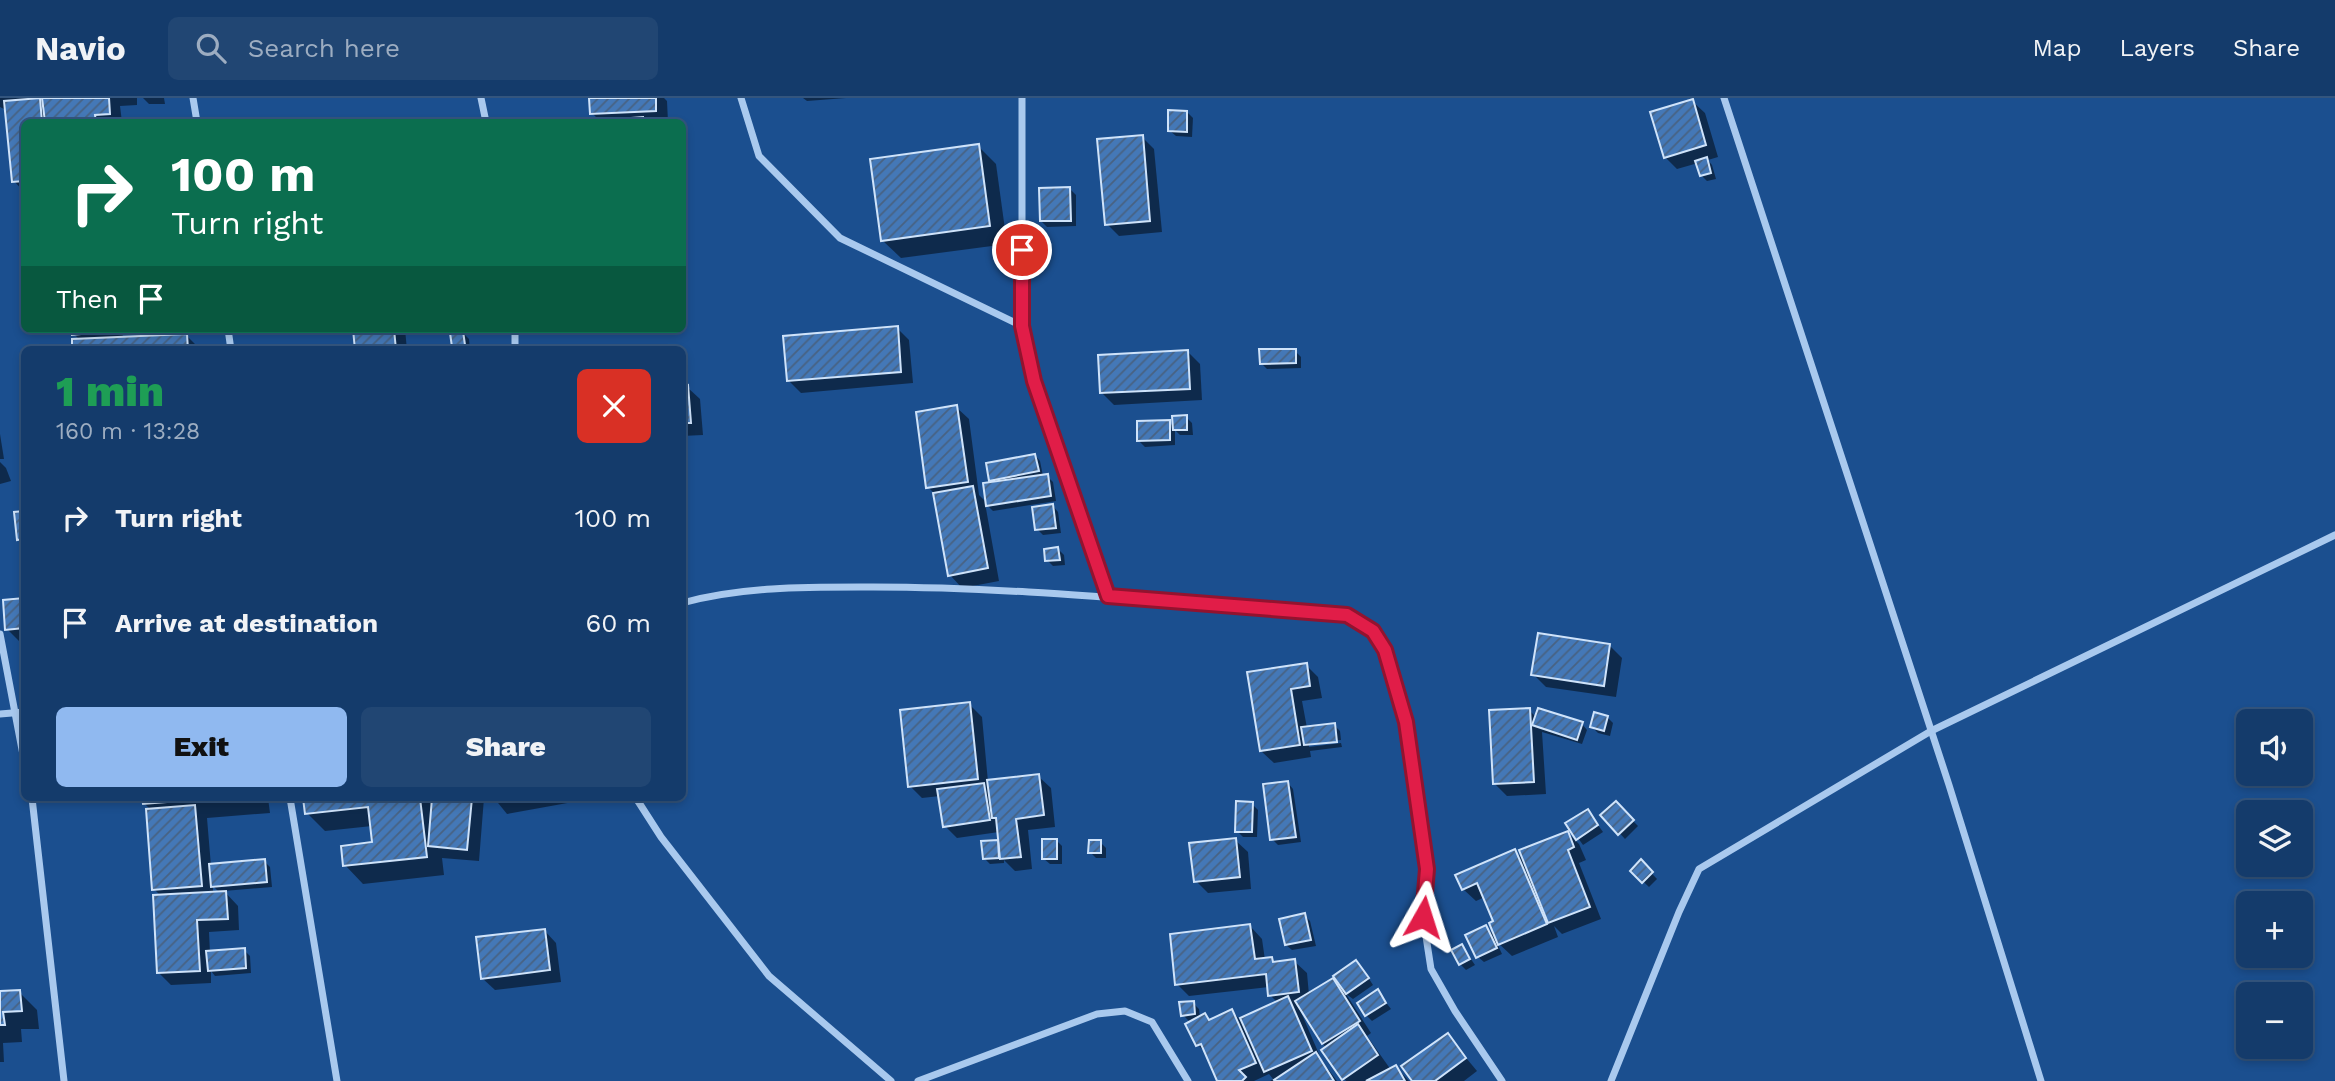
<!DOCTYPE html>
<html lang="en">
<head>
<meta charset="utf-8">
<style>
  :root { --surface:#143b6b; --page:#214673; --text:#f1f3f6; --muted:#9dadc1; --line:#33557e; --accent:#90b9f0 }
  body { margin:0; font-family:"Work Sans",sans-serif; background:var(--page); color:var(--text); height:100vh; display:flex; flex-direction:column; font-size:26px; white-space:nowrap }
  * { box-sizing:border-box; margin:0 }
  p { font-size:23px; color:var(--muted) }
  .icon { flex:none; width:38px; height:38px; fill:none; stroke:currentColor; stroke-width:2; stroke-linecap:round; stroke-linejoin:round }
  .map { position:relative; flex:1; overflow:hidden }
  .sheet { position:absolute; left:21px; top:248px; width:665px; height:455px; display:flex; flex-direction:column; background:var(--surface); border-radius:10px; box-shadow:0 4px 10px #0003,0 0 0 2px var(--line) }
  .sheet>* { flex:none }
  .guide { position:absolute; left:21px; top:21px; width:665px; height:214px; border-radius:10px; box-shadow:0 4px 10px #0003,0 0 0 2px var(--line); background:#0b6e4f; color:#fff; overflow:hidden }
  .tools { position:absolute; left:2236px; top:611px; display:grid; gap:14px }
  .tools a { display:grid; place-items:center; width:77px; height:77px; border-radius:10px; background:var(--surface); box-shadow:0 4px 10px #0003,0 0 0 2px var(--line); font-size:35px }
  .pin { position:absolute; display:grid; place-items:center; width:60px; height:60px; color:#fff; margin:-30px; border:4px solid #fff; border-radius:50%; box-shadow:0 2px 7px #0007 }
  .me { position:absolute; width:77px; margin:-38px; rotate:6deg; stroke-linejoin:round; filter:drop-shadow(0 0 5px #0008) }
  .turn { display:flex; align-items:center; gap:24px; height:147px; padding:0 35px; font-size:32px }
  .turn .icon { width:91px; height:91px; stroke-width:2.5 }
  .turn b { display:block; font-size:49px; line-height:60px }
  .then { display:flex; align-items:center; height:66px; padding:0 35px; background:#0003; gap:14px; font-size:26px }
  .round { display:grid; place-items:center; flex:none; width:74px; height:74px; border-radius:10px; background:var(--page) }
  .summary { display:flex; align-items:center; justify-content:space-between; height:119px; padding:0 35px }
  h1 { font-size:42px; font-weight:800; line-height:52px; color:#1e9e55 }
  .button { display:flex; gap:14px; margin-top:auto; padding:14px 35px }
  .button a { flex:1; height:80px; border-radius:10px; background:var(--accent); color:#111; font-size:28px; font-weight:800; line-height:80px; text-align:center }
  .button a+a { background:var(--page); color:var(--text) }
  ul { padding:0; list-style:none }
  li { display:flex; align-items:center; gap:21px; height:105px; padding:0 35px }
  li div { flex:1 }
  li b { display:block; font-size:26px }
  li em { font-style:normal }
  header { display:flex; align-items:center; gap:42px; box-sizing:border-box; height:98px; padding:0 35px; background:var(--surface); border-bottom:2px solid var(--line) }
  header strong { font-size:33px }
  nav { display:flex; gap:38px; margin-inline-start:auto; font-size:24px }
  .search { width:490px; height:63px; background:var(--page); display:flex; align-items:center; gap:18px; box-sizing:border-box; padding:0 24px; border-radius:10px; color:var(--muted); font-size:26px }
  .map>svg:first-child { display:block }
  .shadow { fill:#0007; fill-rule:evenodd }
  .building { fill:url(#building-hatch); stroke:#cfe3fa; stroke-width:2 }
  .lines { fill:none; stroke-linecap:round; stroke-linejoin:round }
  .street { stroke:#a9c9ee; stroke-width:7 }
  .route-casing { stroke:#92132f; stroke-width:18 }
  .route { stroke:#e11d48; stroke-width:12 }
</style>
</head>
<body>
<header>
<strong>Navio</strong>
<div class="search"><svg class="icon" aria-label="search" viewBox="0 0 24 24"><circle cx="10" cy="10" r="6"/><path d="M15 15l6 6"/></svg>Search here</div>
<nav><a>Map</a><a>Layers</a><a>Share</a></nav>
</header>
<div class="map">
<svg width="2335" height="983" viewBox="0 0 2335 983">
  <defs>
    <pattern id="building-hatch" width="6" height="6" patternUnits="userSpaceOnUse" patternTransform="scale(1.75)"><rect width="6" height="6" fill="#4478b7"/><path d="M-1 1l2-2M0 6l6-6M5 7l2-2" fill="none" stroke="#486282"/></pattern>
  </defs>
  <rect width="100%" height="100%" fill="#1b4f8f"/>
  <g class="shadow">
    <path d="M 0,0 L 137,0 L 137,7 L 120,8 L 122,24 L 24,24 L 24,94 L 14,83 L 6,12 L 0,9 Z"/>
    <path d="M 143,0 L 164,0 L 165,6 L 149,6 Z"/>
    <path d="M 591,0 L 664,0 L 667,3 L 668,24 L 598,24 L 601,24 L 592,15 Z"/>
    <path d="M 803,0 L 846,0 L 807,3 Z"/>
    <path d="M 1692,3 L 1705,15 L 1718,59 L 1708,62 L 1712,67 L 1716,81 L 1707,83 L 1701,77 L 1698,65 L 1677,71 L 1665,59 Z"/>
    <path d="M 1187,14 L 1193,20 L 1192,39 L 1176,38 L 1170,33 Z"/>
    <path d="M 1142,39 L 1154,51 L 1162,134 L 1119,138 L 1107,126 Z"/>
    <path d="M 978,48 L 996,66 L 1007,146 L 901,160 L 882,142 Z"/>
    <path d="M 1070,91 L 1076,97 L 1076,128 L 1047,129 L 1041,123 Z"/>
    <path d="M 897,230 L 909,242 L 913,285 L 801,295 L 788,282 Z"/>
    <path d="M 74,231 L 122,231 L 123,240 L 186,237 L 201,252 L 74,252 L 80,242 L 74,236 Z"/>
    <path d="M 355,231 L 405,231 L 407,252 L 357,252 Z"/>
    <path d="M 463,235 L 469,241 L 470,252 L 458,252 L 454,248 Z"/>
    <path d="M 1295,253 L 1301,259 L 1301,270 L 1267,271 L 1261,265 Z"/>
    <path d="M 1188,254 L 1200,266 L 1202,302 L 1114,307 L 1101,294 Z"/>
    <path d="M 682,289 L 687,289 L 700,301 L 703,337 L 682,338 Z"/>
    <path d="M 956,309 L 969,321 L 979,397 L 987,405 L 994,385 L 991,382 L 1035,357 L 1040,363 L 1043,378 L 1047,378 L 1053,384 L 1056,403 L 993,413 L 985,405 L 999,483 L 962,490 L 950,477 L 935,396 L 928,389 Z"/>
    <path d="M 1186,319 L 1192,325 L 1193,337 L 1180,337 L 1175,332 L 1175,347 L 1145,349 L 1139,343 L 1169,324 L 1174,329 Z"/>
    <path d="M 0,336 L 4,361 L 0,361 Z"/>
    <path d="M 0,364 L 6,370 L 11,383 L 0,386 Z"/>
    <path d="M 1053,408 L 1058,414 L 1061,435 L 1043,437 L 1037,431 Z"/>
    <path d="M 24,414 L 24,446 L 19,441 L 16,416 Z"/>
    <path d="M 1058,451 L 1064,457 L 1065,467 L 1053,468 L 1047,462 Z"/>
    <path d="M 24,502 L 24,543 L 19,543 L 7,531 L 5,503 Z"/>
    <path d="M 1610,548 L 1622,560 L 1616,599 L 1546,589 L 1533,576 Z"/>
    <path d="M 1306,567 L 1318,579 L 1322,600 L 1302,603 L 1307,630 L 1334,627 L 1340,633 L 1341,642 L 1309,645 L 1309,649 L 1341,645 L 1342,649 L 1310,653 L 1311,659 L 1274,665 L 1261,653 L 1249,575 Z"/>
    <path d="M 969,606 L 982,619 L 988,684 L 1038,678 L 1051,690 L 1055,729 L 1028,732 L 1032,771 L 1015,773 L 1004,762 L 1004,765 L 990,766 L 984,760 L 997,744 L 1001,747 L 999,734 L 957,740 L 945,728 L 940,698 L 922,700 L 910,688 Z"/>
    <path d="M 1529,612 L 1536,619 L 1582,626 L 1587,632 L 1582,646 L 1542,634 L 1546,696 L 1507,698 L 1495,686 Z"/>
    <path d="M 1607,619 L 1613,625 L 1610,638 L 1598,635 L 1592,629 Z"/>
    <path d="M 1288,685 L 1293,691 L 1301,744 L 1278,747 L 1272,741 Z"/>
    <path d="M 144,700 L 268,700 L 270,715 L 207,720 L 211,768 L 264,763 L 270,769 L 272,789 L 224,793 L 238,808 L 239,832 L 209,834 L 210,855 L 244,852 L 250,858 L 251,875 L 215,878 L 211,873 L 211,885 L 171,887 L 158,874 L 161,798 L 154,791 L 151,712 L 145,706 ZM 213,788 L 220,795 L 213,796 Z"/>
    <path d="M 305,700 L 484,700 L 479,763 L 442,760 L 444,777 L 363,786 L 345,767 L 374,746 L 372,728 L 325,733 L 307,715 Z"/>
    <path d="M 494,700 L 573,700 L 573,704 L 507,716 Z"/>
    <path d="M 1615,705 L 1638,728 L 1625,741 L 1603,717 Z"/>
    <path d="M 1252,706 L 1258,712 L 1257,739 L 1243,739 L 1237,733 Z"/>
    <path d="M 1588,713 L 1603,734 L 1583,747 L 1568,726 Z"/>
    <path d="M 1568,735 L 1579,746 L 1586,762 L 1579,765 L 1601,821 L 1562,836 L 1554,828 L 1558,839 L 1512,858 L 1496,843 L 1502,856 L 1484,864 L 1478,859 L 1486,829 L 1497,840 L 1495,824 L 1485,799 L 1476,803 L 1463,791 L 1515,753 L 1526,764 Z"/>
    <path d="M 1056,742 L 1062,748 L 1062,766 L 1050,766 L 1044,761 Z"/>
    <path d="M 1235,742 L 1248,754 L 1251,791 L 1208,795 L 1196,783 Z"/>
    <path d="M 1100,744 L 1106,750 L 1106,760 L 1096,760 L 1090,754 Z"/>
    <path d="M 1641,764 L 1657,781 L 1649,789 L 1632,773 Z"/>
    <path d="M 1304,817 L 1310,823 L 1316,848 L 1292,852 L 1286,847 Z"/>
    <path d="M 1250,828 L 1262,841 L 1265,862 L 1272,861 L 1276,865 L 1294,863 L 1307,875 L 1309,897 L 1333,882 L 1343,892 L 1362,870 L 1373,887 L 1353,901 L 1346,896 L 1371,935 L 1367,938 L 1391,972 L 1396,969 L 1409,983 L 1346,983 L 1302,911 L 1300,912 L 1322,963 L 1337,983 L 1277,983 L 1275,980 L 1273,983 L 1270,983 L 1273,981 L 1269,976 L 1254,983 L 1220,983 L 1207,956 L 1198,947 L 1191,925 L 1183,917 L 1193,905 L 1199,911 L 1200,920 L 1205,917 L 1210,923 L 1232,913 L 1240,922 L 1278,905 L 1270,897 L 1269,889 L 1189,898 L 1177,886 Z"/>
    <path d="M 544,832 L 556,845 L 561,884 L 495,892 L 482,880 Z"/>
    <path d="M 1462,848 L 1475,867 L 1466,872 L 1460,866 Z"/>
    <path d="M 19,894 L 37,912 L 39,931 L 21,931 L 22,944 L 3,945 L 4,964 L 0,964 L 0,895 Z"/>
    <path d="M 1378,894 L 1391,911 L 1372,923 L 1366,917 Z"/>
    <path d="M 1447,937 L 1477,973 L 1464,983 L 1414,983 Z"/>
  </g>
  <g class="building">
    <path d="M 40,0 L 42,24 L 24,24 L 24,83 L 12,84 L 4,3 Z"/>
    <path d="M 42,0 L 109,0 L 110,16 L 95,17 L 96,24 L 45,24 Z"/>
    <path d="M 589,0 L 656,0 L 656,13 L 590,16 Z"/>
    <path d="M 1693,1 L 1706,47 L 1664,60 L 1650,14 Z"/>
    <path d="M 1168,12 L 1187,13 L 1187,34 L 1168,33 Z"/>
    <path d="M 643,19 L 643,24 L 592,24 L 592,23 Z"/>
    <path d="M 1143,37 L 1150,123 L 1105,127 L 1097,41 Z"/>
    <path d="M 979,46 L 990,128 L 881,143 L 870,61 Z"/>
    <path d="M 1707,59 L 1711,75 L 1700,78 L 1695,63 Z"/>
    <path d="M 1070,89 L 1071,123 L 1040,123 L 1039,90 Z"/>
    <path d="M 898,228 L 901,274 L 787,283 L 783,238 Z"/>
    <path d="M 72,231 L 111,231 L 111,233 L 72,237 Z"/>
    <path d="M 353,231 L 394,231 L 396,252 L 355,252 Z"/>
    <path d="M 463,233 L 465,247 L 452,249 L 450,235 Z"/>
    <path d="M 187,236 L 188,252 L 72,252 L 72,241 Z"/>
    <path d="M 1259,251 L 1296,251 L 1296,265 L 1260,266 Z"/>
    <path d="M 1188,252 L 1190,291 L 1100,295 L 1098,257 Z"/>
    <path d="M 688,287 L 691,325 L 682,325 L 682,288 Z"/>
    <path d="M 957,307 L 968,384 L 926,390 L 916,314 Z"/>
    <path d="M 1187,317 L 1187,332 L 1173,332 L 1172,318 Z"/>
    <path d="M 1170,322 L 1170,342 L 1137,343 L 1137,323 Z"/>
    <path d="M 1035,356 L 1039,373 L 989,383 L 986,365 Z"/>
    <path d="M 1048,376 L 1051,398 L 986,408 L 983,385 Z"/>
    <path d="M 973,388 L 988,470 L 948,478 L 933,395 Z"/>
    <path d="M 1053,406 L 1056,430 L 1035,432 L 1032,409 Z"/>
    <path d="M 24,413 L 24,441 L 17,442 L 14,414 Z"/>
    <path d="M 1058,449 L 1060,462 L 1045,463 L 1044,451 Z"/>
    <path d="M 24,500 L 24,530 L 5,532 L 3,502 Z"/>
    <path d="M 1538,535 L 1610,546 L 1604,588 L 1531,577 Z"/>
    <path d="M 1307,565 L 1310,588 L 1291,591 L 1300,647 L 1260,653 L 1247,574 Z"/>
    <path d="M 970,604 L 978,681 L 908,689 L 900,612 Z"/>
    <path d="M 1530,610 L 1534,684 L 1493,686 L 1489,612 Z"/>
    <path d="M 1538,610 L 1583,624 L 1577,642 L 1532,627 Z"/>
    <path d="M 1594,614 L 1608,618 L 1604,633 L 1590,629 Z"/>
    <path d="M 1335,625 L 1337,644 L 1304,647 L 1301,629 Z"/>
    <path d="M 1039,676 L 1044,717 L 1016,721 L 1021,759 L 1000,761 L 996,720 L 992,720 L 987,682 Z"/>
    <path d="M 1288,683 L 1296,739 L 1270,742 L 1263,686 Z"/>
    <path d="M 984,685 L 990,722 L 943,729 L 937,691 Z"/>
    <path d="M 142,700 L 217,700 L 143,706 Z"/>
    <path d="M 303,700 L 420,700 L 427,759 L 343,768 L 341,748 L 372,744 L 368,709 L 305,716 Z"/>
    <path d="M 432,700 L 472,700 L 467,752 L 428,748 Z"/>
    <path d="M 1236,703 L 1253,704 L 1252,734 L 1235,734 Z"/>
    <path d="M 1616,703 L 1634,722 L 1618,737 L 1600,717 Z"/>
    <path d="M 195,707 L 202,788 L 152,792 L 146,711 Z"/>
    <path d="M 1588,711 L 1598,727 L 1576,742 L 1565,725 Z"/>
    <path d="M 1568,733 L 1574,749 L 1568,752 L 1590,809 L 1548,825 L 1519,752 Z"/>
    <path d="M 1236,740 L 1240,779 L 1194,784 L 1189,745 Z"/>
    <rect x="1042" y="741" width="15" height="20"/>
    <path d="M 998,742 L 999,760 L 983,761 L 981,743 Z"/>
    <path d="M 1089,742 L 1101,742 L 1101,755 L 1088,755 Z"/>
    <path d="M 1515,751 L 1547,826 L 1498,847 L 1489,825 L 1493,823 L 1477,785 L 1462,792 L 1455,777 Z"/>
    <path d="M 265,761 L 267,784 L 211,789 L 209,766 Z"/>
    <path d="M 1641,761 L 1653,774 L 1642,785 L 1630,773 Z"/>
    <path d="M 226,793 L 228,821 L 197,822 L 200,873 L 157,875 L 153,797 Z"/>
    <path d="M 1305,815 L 1311,842 L 1285,847 L 1279,821 Z"/>
    <path d="M 1250,826 L 1255,861 L 1272,859 L 1273,864 L 1295,861 L 1299,894 L 1268,898 L 1266,876 L 1175,887 L 1170,836 Z"/>
    <path d="M 1486,827 L 1497,850 L 1476,860 L 1465,837 Z"/>
    <path d="M 545,831 L 550,872 L 481,881 L 476,839 Z"/>
    <path d="M 1462,846 L 1470,861 L 1459,867 L 1451,852 Z"/>
    <path d="M 245,850 L 246,870 L 208,873 L 206,853 Z"/>
    <path d="M 1356,862 L 1369,880 L 1346,896 L 1333,878 Z"/>
    <path d="M 1333,880 L 1360,923 L 1322,946 L 1295,903 Z"/>
    <path d="M 1378,891 L 1386,905 L 1365,918 L 1357,905 Z"/>
    <path d="M 20,892 L 22,913 L 3,914 L 5,927 L 0,927 L 0,893 Z"/>
    <path d="M 1288,898 L 1312,953 L 1264,974 L 1240,920 Z"/>
    <path d="M 1194,903 L 1195,916 L 1181,918 L 1179,904 Z"/>
    <path d="M 1232,911 L 1256,965 L 1239,972 L 1246,979 L 1242,983 L 1217,983 L 1201,946 L 1196,948 L 1185,926 L 1205,915 L 1209,922 Z"/>
    <path d="M 1358,926 L 1378,957 L 1342,982 L 1321,952 Z"/>
    <path d="M 1448,935 L 1466,960 L 1435,983 L 1412,983 L 1401,968 Z"/>
    <path d="M 1316,954 L 1334,983 L 1275,983 L 1274,982 Z"/>
    <path d="M 1396,967 L 1405,983 L 1366,983 Z"/>
  </g>
  <g class="lines">
    <g class="street">
      <path d="M 193,0 L 197,24"/>
      <path d="M 481,0 L 486,24"/>
      <path d="M 741,0 L 759,58 L 840,140 L 1022,228"/>
      <path d="M 1022,0 L 1022,228 L 1034,283 L 1108,498"/>
      <path d="M 1724,0 L 1949,687 L 2041,983"/>
      <path d="M 228,231 L 231,252"/>
      <path d="M 515,252 L 515,231"/>
      <path d="M 682,505 C 743,488 811,489 873,489 C 1032,489 1189,508 1347,517 L 1372,533 L 1385,552 L 1406,624 L 1427,771 L 1423,819 L 1431,871 L 1455,913 L 1502,983"/>
      <path d="M 0,536 L 24,662"/>
      <path d="M 0,616 L 24,614"/>
      <path d="M 32,700 L 64,983"/>
      <path d="M 290,700 L 337,983"/>
      <path d="M 636,700 L 661,739 L 769,878 L 891,983"/>
      <path d="M 918,983 L 1097,916 L 1125,913 L 1152,924 L 1188,983"/>
      <path d="M 1611,983 L 1679,814 L 1699,771 L 1931,633 L 2335,437"/>
    </g>
  </g>
  <g class="lines">
    <g class="route-casing">
      <path id="route" d="M 1022,152 L 1022,228 L 1034,283 L 1108,498 L 1347,517 L 1373,533 L 1385,552 L 1406,624 L 1427,771 L 1423,819"/>
    </g>
    <use href="#route" class="route"/>
  </g>
</svg>
<div class="tools">
<a><svg class="icon" aria-label="sound" viewBox="0 0 24 24"><path d="M4 9h4l5-4v14l-5-4H4zM17 9q2 3 0 6"/></svg></a>
<a><svg class="icon" aria-label="layers" viewBox="0 0 24 24"><path d="M12 4l9 5-9 5-9-5zM3 14l9 5 9-5"/></svg></a>
<a>+</a>
<a>−</a>
</div>
<div class="pin" style="left:1022px;top:152px;background:#d93025"><svg class="icon" aria-label="arrive" viewBox="0 0 24 24"><path d="M6 21V4h12l-3 4 3 4H6"/></svg></div>
<svg class="me" style="left:1423px;top:819px" viewBox="-20 -20 40 40"><path d="M0-17L14 15 0 8-14 15z" fill="#e11d48" stroke="#fff" stroke-width="4"/></svg>
<div class="guide">
<div class="turn"><svg class="icon" aria-label="right" viewBox="0 0 24 24"><path d="M7 20v-9h11M14 6l5 5-5 5"/></svg><div><b>100 m</b>Turn right</div></div>
<div class="then">Then<svg class="icon" aria-label="arrive" viewBox="0 0 24 24"><path d="M6 21V4h12l-3 4 3 4H6"/></svg></div>
</div>
<section class="sheet">
<div class="summary"><div><h1>1 min</h1><p>160 m · 13:28</p></div><a class="round" style="background:#d93025;color:#fff"><svg class="icon" aria-label="close" viewBox="0 0 24 24"><path d="M6 6l12 12M18 6L6 18"/></svg></a></div>
<ul>
<li><svg class="icon" aria-label="right" viewBox="0 0 24 24"><path d="M7 20v-9h11M14 6l5 5-5 5"/></svg><div><b>Turn right</b></div><em>100 m</em></li>
<li><svg class="icon" aria-label="arrive" viewBox="0 0 24 24"><path d="M6 21V4h12l-3 4 3 4H6"/></svg><div><b>Arrive at destination</b></div><em>60 m</em></li>
</ul>
<div class="button"><a>Exit</a><a>Share</a></div>
</section>
</div>
</body>
</html>
